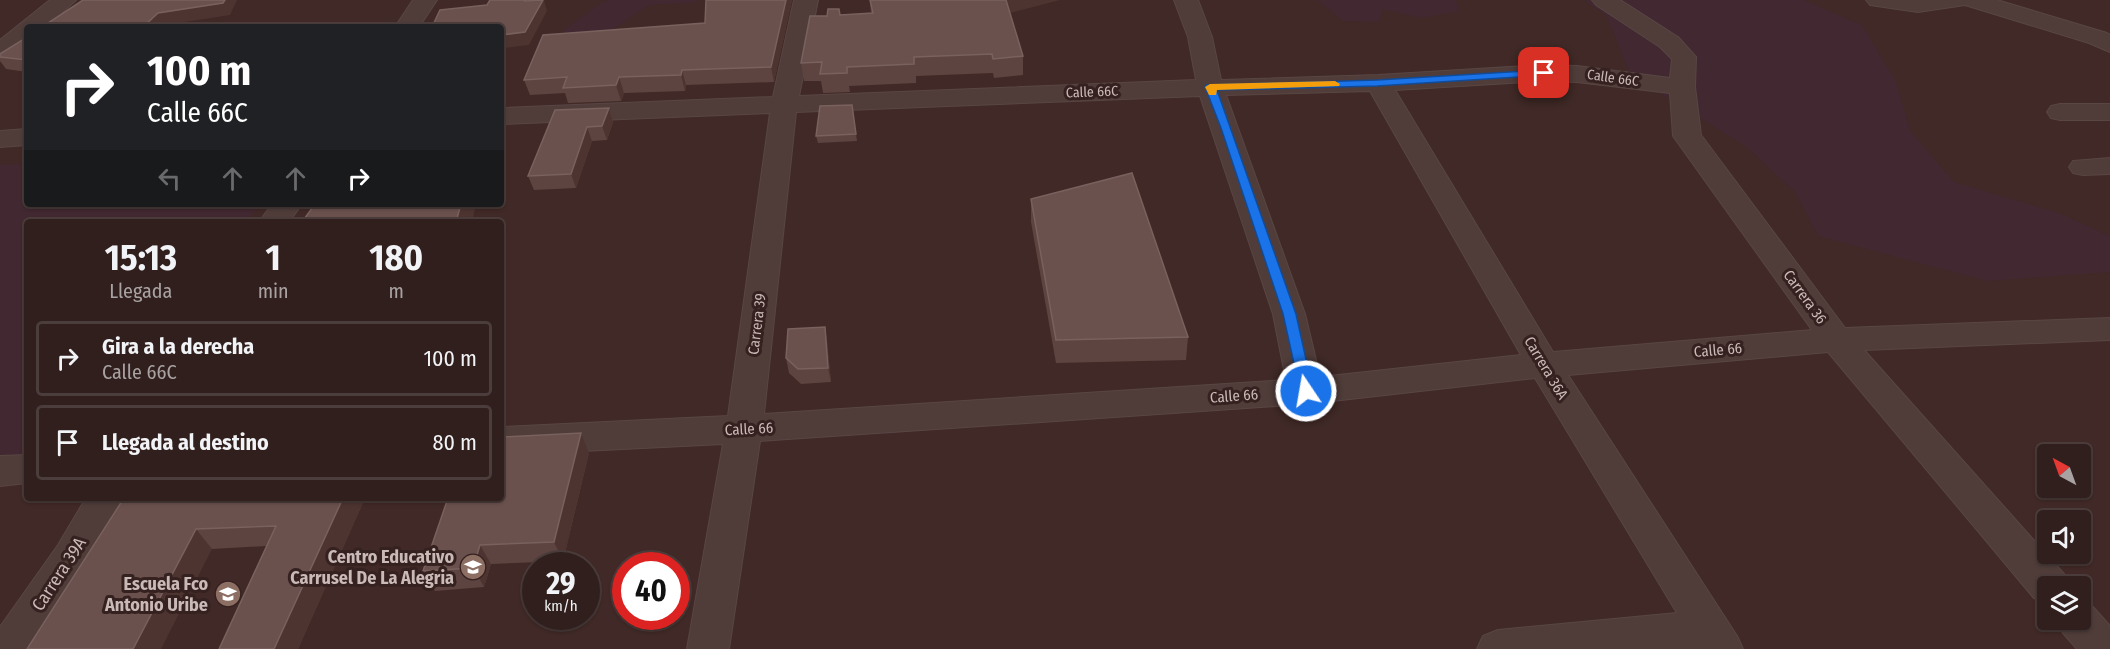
<!DOCTYPE html>
<html lang="es">
<head>
<meta charset="utf-8">
<style>
  :root { --surface:#301f1c; --page:#382725; --text:#f1f3f6; --muted:#a8a2a3; --line:#4b3d3b }
  body { margin:0; font-family:"Fira Sans Condensed",sans-serif; background:var(--page); color:var(--text); height:100vh; display:flex; flex-direction:column; font-size:22px; white-space:nowrap }
  * { box-sizing:border-box; margin:0 }
  p { font-size:20px; color:var(--muted) }
  .icon { flex:none; width:33px; height:33px; fill:none; stroke:currentColor; stroke-width:2; stroke-linecap:round; stroke-linejoin:round }
  .map { position:relative; flex:1; overflow:hidden }
  .details { position:absolute; left:24px; top:219px; width:480px; height:282px; display:flex; flex-direction:column; background:var(--surface); border-radius:6px; box-shadow:0 2px 4px #0004,0 0 0 2px var(--line) }
  .details>* { flex:none }
  .guide { position:absolute; left:24px; top:24px; width:480px; height:183px; border-radius:6px; box-shadow:0 2px 4px #0004,0 0 0 2px var(--line); background:#202124; color:#fff; overflow:hidden }
  .needle { width:39px; rotate:319deg }
  .buttons { position:absolute; left:2037px; top:444px; display:grid; gap:12px }
  .buttons a { display:grid; place-items:center; width:54px; height:54px; border-radius:6px; background:var(--surface); box-shadow:0 2px 4px #0004,0 0 0 2px var(--line); font-size:30px }
  .speed { position:absolute; left:522px; top:552px; display:flex; gap:12px; font-size:30px; font-weight:700; text-align:center }
  .speed>* { display:grid; place-content:center; width:78px; height:78px; border-radius:50%; background:var(--surface); box-shadow:0 2px 4px #0004,0 0 0 2px var(--line); line-height:1 }
  .speed small { font-size:15px; font-weight:400 }
  .speed .limit { border:9px solid #d22; background:#fff; color:#111 }
  .pin { position:absolute; display:grid; place-items:center; width:51px; height:51px; color:#fff; margin:-26px; border-radius:12px; box-shadow:0 3px 9px #0006 }
  .me { position:absolute; width:66px; margin:-33px; rotate:348deg; stroke-linejoin:round; filter:drop-shadow(0 0 4px #0008) }
  .turn { display:flex; align-items:center; gap:21px; height:126px; padding:0 24px; font-size:27px }
  .turn .icon { width:78px; height:78px; stroke-width:2.5 }
  .turn b { display:block; font-size:42px; line-height:51px }
  .lanes { display:flex; align-items:center; height:57px; padding:0 24px; background:#0003; justify-content:center; gap:30px; direction:ltr }
  .lanes .off { opacity:.35 }
  .eta { display:flex; justify-content:space-evenly; align-items:center; height:102px; text-align:center }
  .eta b { font-size:36px; font-weight:700; line-height:42px }
  ul { padding:0; list-style:none }
  li { display:flex; align-items:center; gap:18px; height:75px; margin:0 12px 9px; padding:0 12px; border:3px solid var(--line); border-radius:6px }
  li div { flex:1 }
  li b { display:block; font-size:22px }
  li em { font-style:normal }
  .map>svg:first-child { display:block }
  .green { fill:#412831 }
  .lines { fill:none; stroke-linecap:round; stroke-linejoin:round }
  .minor-casing { stroke:#594644; stroke-width:2 }
  .minor { fill:#503d3a; fill-rule:evenodd }
  .wall { fill:#5e4441 }
  .shaded-wall { fill:#4d3431 }
  .building { fill:#6a514e; stroke:#79615e; stroke-width:1.5 }
  .route { fill:#1a73e8; stroke:#114b97; stroke-width:1.5 }
  .slow { fill:#f59e0b }
  .labels { text-anchor:middle; dominant-baseline:central; stroke-width:6; stroke-linejoin:round; paint-order:stroke }
  .far-street-label { font-size:14px; fill:#cabab7; stroke:#35211f }
  .street-label { font-size:15px; fill:#cabab7; stroke:#35211f }
  .near-poi-label { font-size:18px; font-weight:bold; fill:#cabab7; stroke:#35211f; text-anchor:end }
  .near-street-label { font-size:18px; fill:#cabab7; stroke:#35211f }
</style>
</head>
<body>
<div class="map">
<svg width="2110" height="649" viewBox="0 0 2110 649">
  <rect width="100%" height="100%" fill="#402926"/>
  <g class="green">
    <path d="M 610,0 L 697,0 L 698,2 L 649,5 L 615,28 L 591,41 L 562,31 L 601,3 Z"/>
    <path d="M 1317,0 L 1456,0 L 1459,11 L 1422,18 L 1383,9 L 1378,22 L 1343,21 Z"/>
    <path d="M 1584,0 L 1804,0 L 1862,25 L 1896,82 L 1910,130 L 1954,182 L 2059,213 L 2110,236 L 2110,272 L 1987,281 L 1818,236 L 1795,192 L 1745,146 L 1630,74 L 1606,15 Z"/>
    <path d="M 27,164 L 27,204 L 260,204 L 247,222 L 27,222 L 27,458 L 0,459 L 0,165 Z"/>
  </g>
  <g class="lines">
    <g class="minor-casing">
      <g id="minor">
        <path d="M 50,0 L 76,0 L 46,27 L 27,27 L 27,42 L 9,58 L 0,60 L 0,40 Z"/>
        <path d="M 413,0 L 437,0 L 419,27 L 395,27 Z"/>
        <path d="M 794,0 L 818,0 L 799,96 L 1196,80 L 1188,37 L 1174,0 L 1198,0 L 1212,37 L 1221,80 L 1378,75 L 1544,65 L 1577,66 L 1670,78 L 1672,59 L 1660,47 L 1596,5 L 1592,0 L 1620,0 L 1678,37 L 1696,57 L 1695,87 L 1701,135 L 1845,328 L 2110,318 L 2110,340 L 1864,350 L 2064,574 L 2070,586 L 2048,586 L 2048,603 L 2034,598 L 1828,352 L 1568,375 L 1737,636 L 1743,649 L 1477,649 L 1483,636 L 1498,630 L 1677,613 L 1535,378 L 1306,404 L 760,441 L 729,649 L 687,649 L 723,444 L 501,455 L 501,427 L 728,416 L 770,113 L 501,124 L 501,108 L 773,97 ZM 1544,81 L 1577,82 L 1670,93 L 1673,136 L 1812,330 L 1553,352 L 1395,90 ZM 1370,91 L 1521,355 L 1320,377 L 1305,314 L 1226,95 ZM 1200,96 L 1273,314 L 1286,380 L 764,414 L 796,112 Z"/>
        <path d="M 1866,0 L 1997,0 L 2107,33 L 2110,35 L 2110,52 L 2089,43 L 1965,5 L 1918,12 L 1870,5 Z"/>
        <path d="M 2060,104 L 2110,104 L 2110,120 L 2060,120 L 2051,118 L 2047,112 L 2051,106 Z"/>
        <path d="M 27,129 L 27,145 L 0,147 L 0,131 Z"/>
        <path d="M 2110,158 L 2110,174 L 2083,175 L 2073,173 L 2069,167 L 2073,161 Z"/>
        <path d="M 272,204 L 302,204 L 289,222 L 259,222 Z"/>
        <path d="M 27,455 L 27,483 L 0,486 L 0,456 Z"/>
        <path d="M 86,498 L 125,498 L 86,569 L 33,649 L 0,649 L 0,627 L 58,545 Z"/>
        <path d="M 2080,603 L 2093,607 L 2110,626 L 2110,649 L 2077,649 L 2063,633 L 2057,620 L 2080,620 Z"/>
      </g>
    </g>
    <use href="#minor" class="minor"/>
  </g>
  <g class="wall">
    <path d="M 792,0 L 774,82 L 686,85 L 685,91 L 624,93 L 621,101 L 568,103 L 565,93 L 530,95 L 524,80 L 705,23 Z"/>
    <path d="M 870,0 L 1010,13 L 1023,56 L 1023,75 L 994,78 L 993,73 L 916,76 L 916,83 L 849,86 L 850,92 L 823,93 L 821,81 L 804,81 L 801,63 L 840,15 L 871,14 Z"/>
    <path d="M 27,37 L 27,72 L 6,69 L 0,61 L 0,54 Z"/>
    <path d="M 852,105 L 857,141 L 818,143 L 816,136 Z"/>
    <path d="M 609,108 L 613,122 L 607,140 L 592,141 L 576,188 L 534,190 L 528,176 Z"/>
    <path d="M 1031,199 L 1188,337 L 1186,360 L 1056,363 L 1031,222 Z"/>
    <path d="M 825,327 L 827,341 L 831,382 L 801,384 L 789,373 L 786,358 Z"/>
    <path d="M 589,453 L 563,561 L 491,564 L 484,587 L 435,591 L 423,571 Z"/>
    <path d="M 124,498 L 365,498 L 298,649 L 219,649 L 266,546 L 212,549 Z"/>
  </g>
  <g class="shaded-wall">
    <path d="M 225,0 L 237,0 L 230,15 L 165,25 L 164,27 L 143,27 L 158,13 Z"/>
    <path d="M 543,0 L 544,0 L 547,11 L 529,45 L 503,48 L 501,50 L 501,35 Z"/>
    <path d="M 786,0 L 792,0 L 774,82 L 771,67 Z"/>
    <path d="M 1005,0 L 1060,0 L 1006,14 Z"/>
    <path d="M 682,70 L 686,85 L 685,91 L 681,75 Z"/>
    <path d="M 619,77 L 624,93 L 621,101 L 616,85 Z"/>
    <path d="M 609,108 L 613,122 L 607,140 L 602,126 Z"/>
    <path d="M 587,127 L 592,141 L 576,188 L 571,174 Z"/>
    <path d="M 461,204 L 476,204 L 472,222 L 456,222 Z"/>
    <path d="M 825,327 L 827,341 L 831,382 L 828,368 Z"/>
    <path d="M 581,433 L 589,453 L 563,561 L 554,542 Z"/>
    <path d="M 343,498 L 365,498 L 298,649 L 274,649 Z"/>
    <path d="M 196,529 L 212,549 L 161,649 L 133,649 Z"/>
    <path d="M 480,545 L 491,564 L 484,587 L 473,568 Z"/>
  </g>
  <g class="building">
    <path d="M 83,0 L 225,0 L 223,3 L 158,13 L 143,27 L 42,27 Z"/>
    <path d="M 490,0 L 526,0 L 525,1 L 543,0 L 525,32 L 501,35 L 501,27 L 432,27 L 440,10 L 487,5 Z"/>
    <path d="M 706,0 L 786,0 L 771,67 L 682,70 L 681,75 L 619,77 L 616,85 L 563,88 L 567,77 L 524,80 L 543,35 L 705,23 Z"/>
    <path d="M 870,0 L 1006,0 L 1023,56 L 993,59 L 992,54 L 914,57 L 914,64 L 847,67 L 847,73 L 820,74 L 822,62 L 801,63 L 810,16 L 827,16 L 828,9 L 839,9 L 840,15 L 873,13 Z"/>
    <path d="M 27,37 L 27,60 L 0,57 L 0,54 Z"/>
    <path d="M 852,105 L 856,134 L 816,136 L 820,106 Z"/>
    <path d="M 609,108 L 602,126 L 587,127 L 571,174 L 528,176 L 555,110 Z"/>
    <path d="M 1132,173 L 1188,337 L 1056,340 L 1031,199 Z"/>
    <path d="M 315,204 L 461,204 L 456,222 L 302,222 Z"/>
    <path d="M 825,327 L 828,368 L 798,369 L 786,358 L 788,329 Z"/>
    <path d="M 581,433 L 554,542 L 480,545 L 473,568 L 423,571 L 448,498 L 501,498 L 501,437 Z"/>
    <path d="M 124,498 L 343,498 L 274,649 L 219,649 L 276,526 L 196,529 L 133,649 L 27,649 Z"/>
  </g>
  <path class="route" d="M 1544,70 L 1549,73 L 1548,75 L 1377,86 L 1217,90 L 1296,314 L 1313,391 L 1311,395 L 1301,395 L 1283,314 L 1221,128 L 1205,87 L 1206,85 L 1377,80 Z"/>
  <path class="slow" d="M 1335,81 L 1340,84 L 1339,86 L 1217,90 L 1216,95 L 1209,95 L 1205,87 L 1210,84 Z"/>
  <defs>
    <g id="school-disc" transform="scale(1.35)"><circle r="9.5" fill="#8d6e63" stroke="#35211f"/><path d="M0-5L7-2L0 1L-7-2ZM-4 1L0 2.5L4 1V4Q0 6-4 4Z" fill="#fff"/></g>
  </defs>
  <g fill-rule="evenodd">
    <use href="#school-disc" x="473" y="567"/>
    <use href="#school-disc" x="228" y="594"/>
  </g>
  <g class="labels">
    <g class="far-street-label">
      <text transform="translate(1613 78) rotate(8)">Calle 66C</text>
      <text transform="translate(1092 92) rotate(-2)">Calle 66C</text>
    </g>
    <g class="street-label">
      <text transform="translate(1805 297) rotate(54)">Carrera 36</text>
      <text transform="translate(757 324) rotate(-83)">Carrera 39</text>
      <text transform="translate(1718 350) rotate(-5)">Calle 66</text>
      <text transform="translate(1546 368) rotate(59)">Carrera 36A</text>
      <text transform="translate(1234 396) rotate(-4)">Calle 66</text>
      <text transform="translate(749 429) rotate(-3)">Calle 66</text>
    </g>
    <g class="near-poi-label">
      <text x="454" y="557">Centro Educativo<tspan x="454" dy="21">Carrusel De La Alegria</tspan></text>
      <text x="208" y="584">Escuela Fco<tspan x="208" dy="21">Antonio Uribe</tspan></text>
    </g>
    <g class="near-street-label">
      <text transform="translate(59 574) rotate(-57)">Carrera 39A</text>
    </g>
  </g>
</svg>
<div class="buttons">
<a><svg class="needle" viewBox="-14 -14 28 28"><path d="M0-13l5 13h-10z" fill="#e53935"/><path d="M0 13l5-13h-10z" fill="#a8a2a3"/></svg></a>
<a><svg class="icon" aria-label="sound" viewBox="0 0 24 24"><path d="M4 9h4l5-4v14l-5-4H4zM17 9q2 3 0 6"/></svg></a>
<a><svg class="icon" aria-label="layers" viewBox="0 0 24 24"><path d="M12 4l9 5-9 5-9-5zM3 14l9 5 9-5"/></svg></a>
</div>
<div class="speed"><div>29<small>km/h</small></div><div class="limit">40</div></div>
<div class="pin" style="left:1544px;top:73px;background:#d93025"><svg class="icon" aria-label="arrive" viewBox="0 0 24 24"><path d="M6 21V4h12l-3 4 3 4H6"/></svg></div>
<svg class="me" style="left:1306px;top:391px" viewBox="-20 -20 40 40"><circle r="17" fill="#1a73e8" stroke="#fff" stroke-width="3"/><path d="M0-11L8 9 0 5-8 9z" fill="#fff"/></svg>
<div class="guide">
<div class="turn"><svg class="icon" aria-label="right" viewBox="0 0 24 24"><path d="M7 20v-9h11M14 6l5 5-5 5"/></svg><div><b>100 m</b>Calle 66C</div></div>
<div class="lanes"><svg class="icon off" aria-label="left" viewBox="0 0 24 24"><path d="M17 20v-9H6M10 6l-5 5 5 5"/></svg><svg class="icon off" aria-label="ahead" viewBox="0 0 24 24"><path d="M12 20V5M6 11l6-6 6 6"/></svg><svg class="icon off" aria-label="ahead" viewBox="0 0 24 24"><path d="M12 20V5M6 11l6-6 6 6"/></svg><svg class="icon" aria-label="right" viewBox="0 0 24 24"><path d="M7 20v-9h11M14 6l5 5-5 5"/></svg></div>
</div>
<section class="details">
<div class="eta">
<div><b>15:13</b><p>Llegada</p></div>
<div><b>1</b><p>min</p></div>
<div><b>180</b><p>m</p></div>
</div>
<ul>
<li><svg class="icon" aria-label="right" viewBox="0 0 24 24"><path d="M7 20v-9h11M14 6l5 5-5 5"/></svg><div><b>Gira a la derecha</b><p>Calle 66C</p></div><em>100 m</em></li>
<li><svg class="icon" aria-label="arrive" viewBox="0 0 24 24"><path d="M6 21V4h12l-3 4 3 4H6"/></svg><div><b>Llegada al destino</b></div><em>80 m</em></li>
</ul>
</section>
</div>
</body>
</html>
